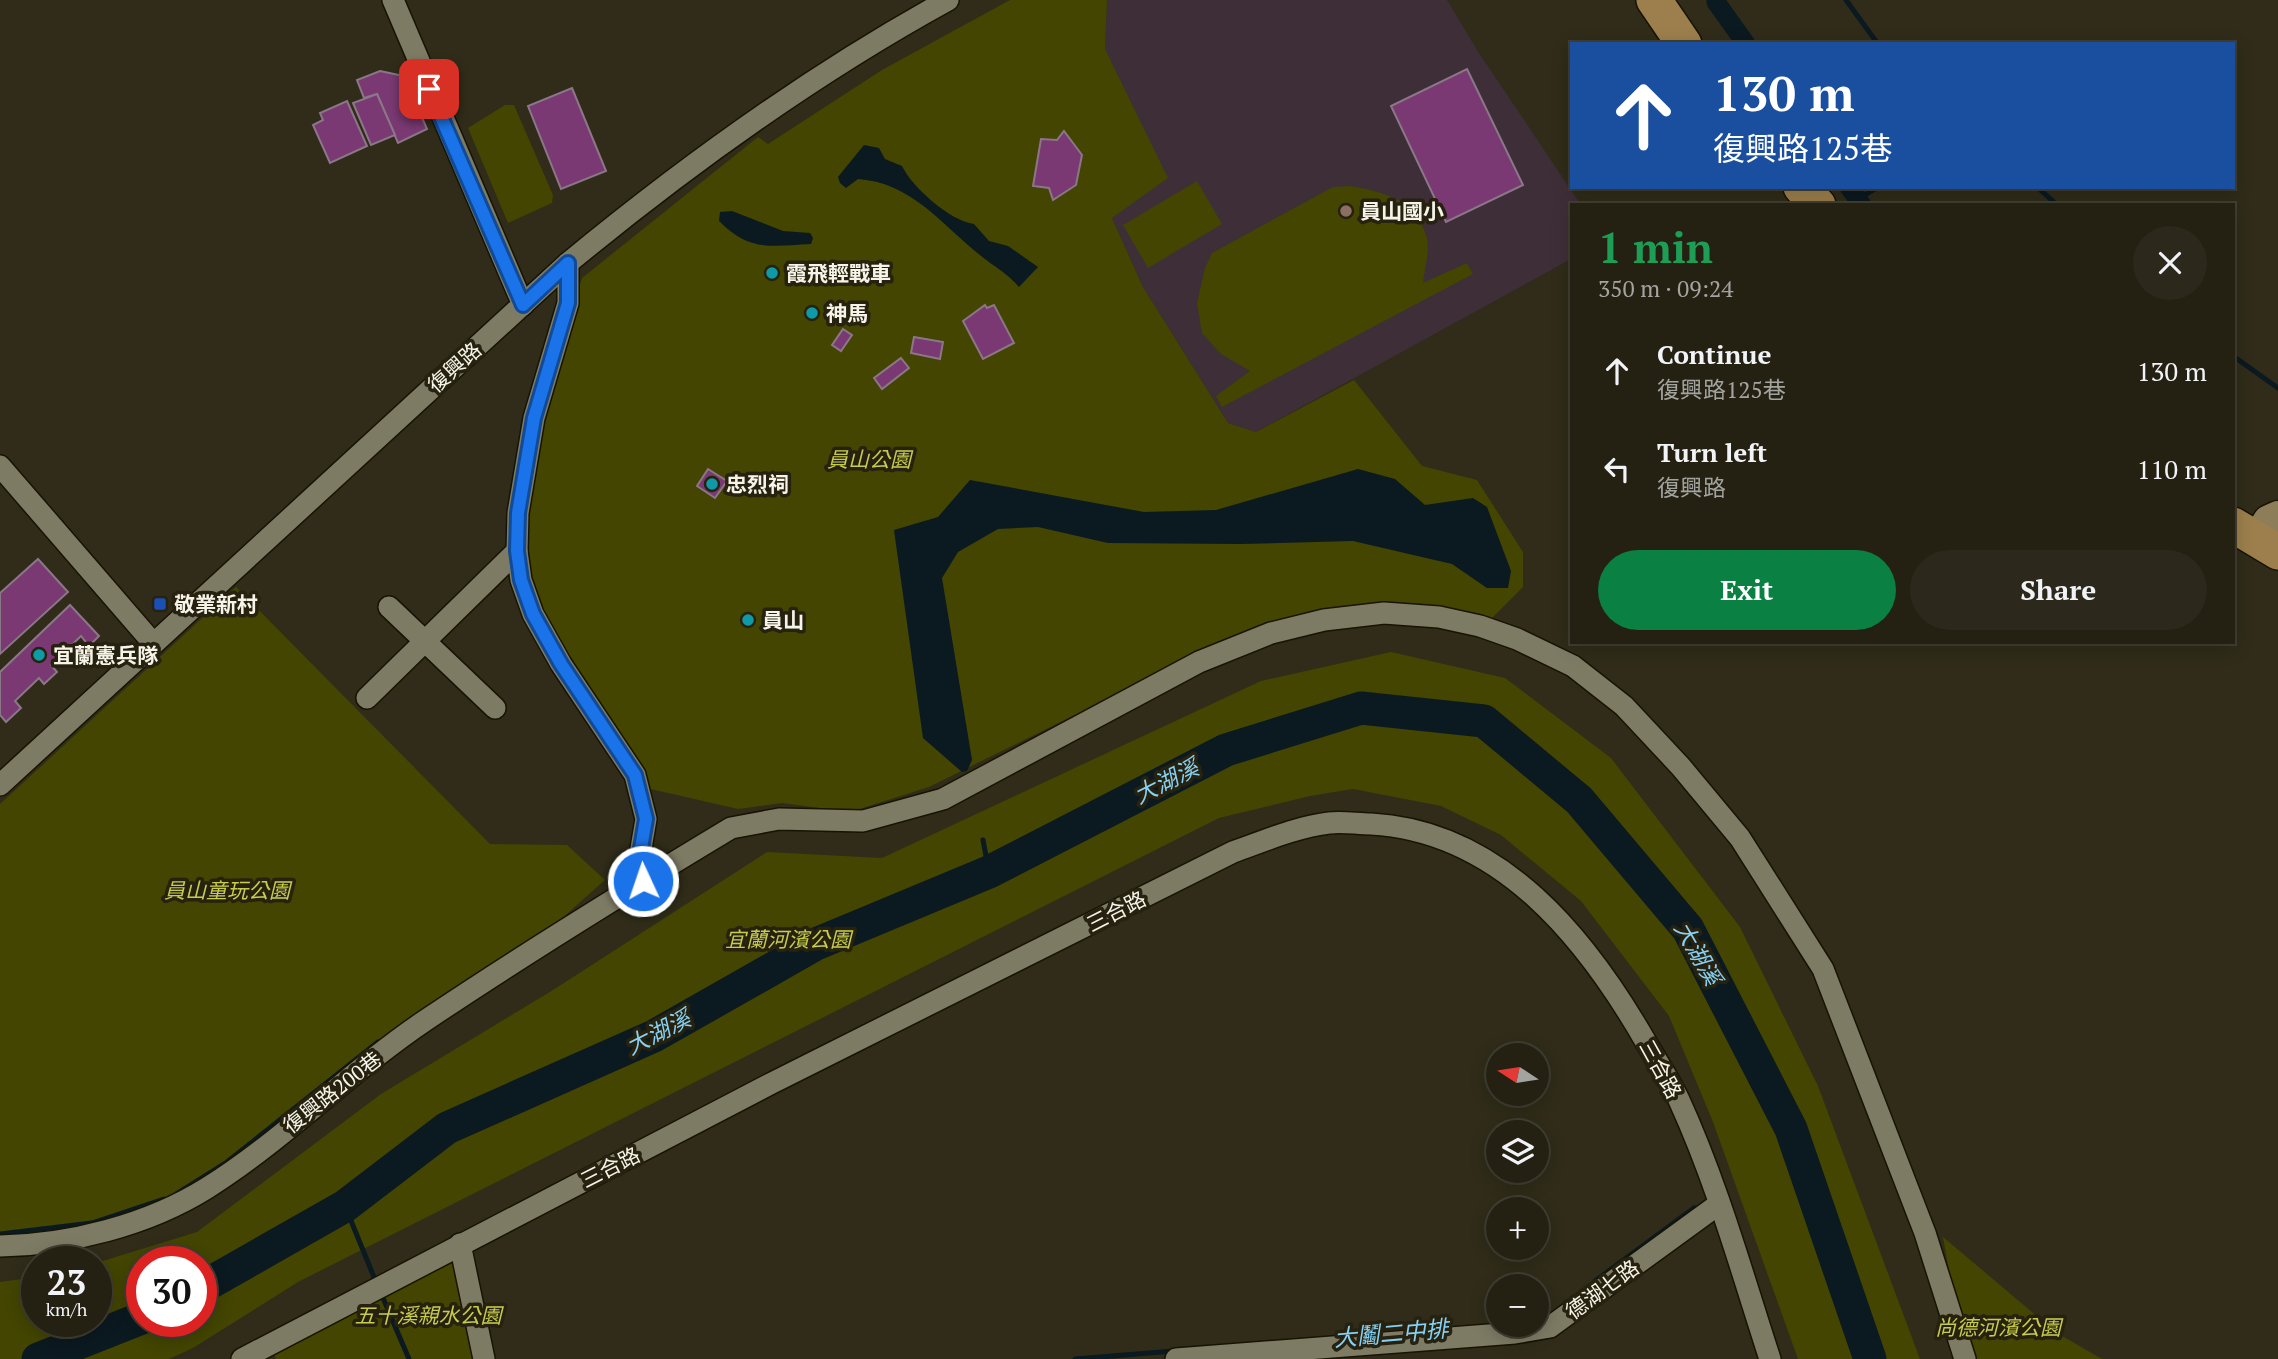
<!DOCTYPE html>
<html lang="en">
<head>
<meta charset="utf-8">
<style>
  :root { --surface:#242113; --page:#2c291c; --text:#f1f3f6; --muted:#a3a3a0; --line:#413e33; --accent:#0b8043 }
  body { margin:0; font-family:"PT Serif","Noto Sans TC",serif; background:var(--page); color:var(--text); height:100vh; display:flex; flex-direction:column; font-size:26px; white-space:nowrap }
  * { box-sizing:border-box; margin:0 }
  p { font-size:23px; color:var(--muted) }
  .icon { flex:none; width:38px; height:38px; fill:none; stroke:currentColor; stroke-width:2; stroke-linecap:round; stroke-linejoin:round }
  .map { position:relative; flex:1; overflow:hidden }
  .details { position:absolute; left:1570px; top:203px; width:665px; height:441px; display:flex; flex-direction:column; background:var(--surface); border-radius:0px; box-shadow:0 4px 18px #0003,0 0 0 2px var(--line) }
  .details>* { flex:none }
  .banner { position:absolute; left:1570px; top:42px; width:665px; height:147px; border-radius:0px; box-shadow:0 4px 18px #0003,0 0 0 2px var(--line); background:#1a4fa0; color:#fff; overflow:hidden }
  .needle { width:46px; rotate:282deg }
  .controls { position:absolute; left:1486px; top:1043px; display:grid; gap:14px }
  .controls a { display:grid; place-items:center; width:63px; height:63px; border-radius:50%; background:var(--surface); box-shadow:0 4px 18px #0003,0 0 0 2px var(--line); font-size:35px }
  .speed { position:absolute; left:21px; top:1246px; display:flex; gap:14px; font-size:35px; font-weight:700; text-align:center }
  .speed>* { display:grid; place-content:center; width:91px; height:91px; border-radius:50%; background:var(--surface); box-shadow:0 4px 18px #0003,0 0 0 2px var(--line); line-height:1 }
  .speed small { font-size:18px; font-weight:400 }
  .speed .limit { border:10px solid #d22; background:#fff; color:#111 }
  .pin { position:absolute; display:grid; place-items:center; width:60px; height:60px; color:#fff; margin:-30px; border-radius:14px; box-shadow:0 4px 10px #0006 }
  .me { position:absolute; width:77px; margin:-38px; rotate:357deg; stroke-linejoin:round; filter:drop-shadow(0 0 5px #0008) }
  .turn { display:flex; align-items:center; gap:24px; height:147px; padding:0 28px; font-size:32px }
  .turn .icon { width:91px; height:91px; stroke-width:2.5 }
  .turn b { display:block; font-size:49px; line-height:60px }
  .round { display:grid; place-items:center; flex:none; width:74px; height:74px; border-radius:37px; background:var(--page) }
  .summary { display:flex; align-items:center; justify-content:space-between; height:119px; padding:0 28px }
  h1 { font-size:42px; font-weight:700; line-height:52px; color:#1e9e55 }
  .button { display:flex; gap:14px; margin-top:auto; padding:14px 28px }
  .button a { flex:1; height:80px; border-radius:42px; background:var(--accent); color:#fff; font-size:28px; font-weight:700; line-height:80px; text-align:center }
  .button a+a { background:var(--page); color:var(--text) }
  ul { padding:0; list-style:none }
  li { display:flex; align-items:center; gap:21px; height:98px; padding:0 28px }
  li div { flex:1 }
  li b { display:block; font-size:26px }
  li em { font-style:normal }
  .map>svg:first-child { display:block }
  .education { fill:#3e2e38 }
  .green { fill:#434500; fill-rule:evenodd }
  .water { fill:#0b1920 }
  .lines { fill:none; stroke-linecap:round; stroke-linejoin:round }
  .stream { stroke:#0b1920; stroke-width:5 }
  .canal { stroke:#0b1920; stroke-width:19 }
  .river { stroke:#0b1920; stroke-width:33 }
  .building { fill:#7a3972; stroke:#8a7787; stroke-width:2 }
  .street-casing { stroke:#181403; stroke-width:24 }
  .secondary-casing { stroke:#181403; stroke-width:35 }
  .primary-casing { stroke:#181403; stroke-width:38 }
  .street { stroke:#7e7b65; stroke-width:21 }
  .secondary { stroke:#8d7d59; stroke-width:32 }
  .primary { stroke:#9c7f4c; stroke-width:35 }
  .route-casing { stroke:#114b97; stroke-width:18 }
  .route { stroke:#1a73e8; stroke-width:12 }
  .education-dot { fill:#8d6e63; stroke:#26220f; stroke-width:2.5 }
  .culture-dot { fill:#0f9aa8; stroke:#26220f; stroke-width:2.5 }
  .transit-dot { fill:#1a4fb4; stroke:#26220f; stroke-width:2.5 }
  .labels { text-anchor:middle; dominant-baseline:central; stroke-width:7; stroke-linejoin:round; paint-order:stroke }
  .poi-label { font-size:21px; font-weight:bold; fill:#f6f4e8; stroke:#26220f; text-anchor:start }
  .street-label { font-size:21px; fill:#f6f4e8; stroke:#26220f }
  .park-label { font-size:21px; font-style:italic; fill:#c8cc4d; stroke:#26220f }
  .water-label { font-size:23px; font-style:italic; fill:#87d1f5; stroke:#26220f }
</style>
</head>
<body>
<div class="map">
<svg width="2278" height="1359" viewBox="0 0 2278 1359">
  <rect width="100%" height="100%" fill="#302c19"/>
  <path class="education" d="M 1107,0 L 1447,0 L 1477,50 L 1581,205 L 1572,205 L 1571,259 L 1256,432 L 1228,423 L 1143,287 L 1112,218 L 1105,49 Z"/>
  <g class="green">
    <path d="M 1010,0 L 1107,0 L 1105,49 L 1168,178 L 1112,218 L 1143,287 L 1228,423 L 1256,432 L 1354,380 L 1422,466 L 1477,480 L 1523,552 L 1523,587 L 1490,620 L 1419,604 L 1379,604 L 1223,642 L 929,787 L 850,812 L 782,803 L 738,809 L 646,788 L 540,614 L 523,548 L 544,410 L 582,278 L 758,137 L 768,144 L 882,70 Z"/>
    <path d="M 505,105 L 514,105 L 553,195 L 552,203 L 508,223 L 468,128 Z"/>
    <path d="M 1197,181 L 1222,224 L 1148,268 L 1123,225 Z"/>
    <path d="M 1351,186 C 1385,192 1418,201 1427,239 C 1430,252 1424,270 1423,283 L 1467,263 L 1473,274 L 1222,407 L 1216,396 L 1250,371 L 1221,354 L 1202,333 L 1197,303 L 1205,268 L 1212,253 L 1333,187 Z"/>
    <path d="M 236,587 L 490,844 L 567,845 L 605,880 L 560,920 L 183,1191 L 107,1223 L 0,1244 L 0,804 Z"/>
    <path d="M 1391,652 L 1505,678 L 1611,758 L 1740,927 L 1818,1086 L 1920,1359 L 1798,1359 L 1713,1122 L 1669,1016 L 1581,901 L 1501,835 L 1441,806 L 1353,789 L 1310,796 L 1219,818 L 298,1282 L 193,1348 L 169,1359 L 0,1359 L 0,1282 L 37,1277 L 37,1321 L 96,1321 L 96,1263 L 197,1232 L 381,1094 L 553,990 L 767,852 L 882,858 L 1261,681 ZM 142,1262 L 201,1262 L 201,1321 L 142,1321 Z"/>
    <path d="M 1943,1237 L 2057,1333 L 2102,1359 L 1974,1359 L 1953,1294 Z"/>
    <path d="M 459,1247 L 481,1359 L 276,1359 L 274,1354 Z"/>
  </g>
  <g class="water">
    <path d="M 864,145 L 879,148 L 885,159 L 902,166 C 912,187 950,221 974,224 L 989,241 L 1008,246 L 1038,267 L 1019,287 C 1007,273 999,270 985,259 C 943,227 914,183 858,179 L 846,188 L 840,183 L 838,177 Z"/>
    <path d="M 732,211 L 783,231 L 810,233 L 813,238 L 811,244 C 770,246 750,252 719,221 L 720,212 Z"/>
    <path d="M 1358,469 L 1395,479 L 1425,505 L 1473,498 L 1487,507 L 1511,571 L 1508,588 L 1487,588 L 1452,564 L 1353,541 L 1241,544 L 1108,543 L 1038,527 L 998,529 L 958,552 L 942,578 L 972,760 L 967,771 L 962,772 L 923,738 L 894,530 L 938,517 L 970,480 L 1144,512 L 1216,510 Z"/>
  </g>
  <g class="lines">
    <g class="stream">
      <path d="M 1846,0 L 1878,44"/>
      <path d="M 2037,187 L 2055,203 L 2053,205"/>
      <path d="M 1858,199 L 1878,187"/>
      <path d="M 2233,356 L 2278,388"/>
      <path d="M 983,840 L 989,872"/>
      <path d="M 176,1194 L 227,1162 L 378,1042"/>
      <path d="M 345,1206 L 376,1282"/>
      <path d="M 0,1234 L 92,1223 L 164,1199"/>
      <path d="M 1595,1281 L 1694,1208"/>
      <path d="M 380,1291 L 409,1359"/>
      <path d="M 1075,1359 L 1174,1351"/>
    </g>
    <g class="canal">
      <path d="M 1716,2 L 1746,44"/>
      <path d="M 1849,187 L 1862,205"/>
    </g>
    <g class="river">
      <path d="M 201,1288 L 345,1206 L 447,1128 L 654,1036 L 816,944 L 989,872 L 1226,750 L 1361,708 L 1484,721 L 1579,800 L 1688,929 L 1791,1129 L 1870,1359"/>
      <path d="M 38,1359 L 142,1318"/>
    </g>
  </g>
  <g class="building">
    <path d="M 1467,69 L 1523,185 L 1446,222 L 1391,106 Z"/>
    <path d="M 380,71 L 404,76 L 427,129 L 398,143 L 377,94 L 364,98 L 357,80 Z"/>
    <path d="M 572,88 L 606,171 L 561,189 L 528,106 Z"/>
    <path d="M 377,94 L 395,135 L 371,145 L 353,103 Z"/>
    <path d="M 347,101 L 367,146 L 330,163 L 313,125 L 323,120 L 320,113 Z"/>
    <path d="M 1064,131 L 1082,155 L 1076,185 L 1053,200 L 1049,188 L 1033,186 L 1041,139 L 1057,140 Z"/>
    <path d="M 985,305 L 987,308 L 994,305 L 1014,343 L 983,359 L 963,321 Z"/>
    <path d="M 843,329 L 852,335 L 841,351 L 832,345 Z"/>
    <path d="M 914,337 L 943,342 L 940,359 L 911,353 Z"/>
    <path d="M 901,358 L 909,368 L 882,389 L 874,378 Z"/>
    <path d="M 708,469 L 727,481 L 715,498 L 697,486 Z"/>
    <path d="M 38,559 L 68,592 L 0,654 L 0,593 Z"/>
    <path d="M 70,605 L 99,636 L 89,646 L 81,636 L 51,665 L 57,672 L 44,684 L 39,678 L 15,701 L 21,708 L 6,722 L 0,715 L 0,672 Z"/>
  </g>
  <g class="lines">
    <g class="street-casing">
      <g id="street">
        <path d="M 393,0 L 523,305"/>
        <path d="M 568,263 L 568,303 L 534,418 L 518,513 L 517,551 L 521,580 L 533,614 L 561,664 L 635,775 L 646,819 L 639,860 L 643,881"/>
        <path d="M 0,466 L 153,643"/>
        <path d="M 389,607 L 495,708"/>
        <path d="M 367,698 L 517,551"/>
        <path d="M 0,785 L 568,263 C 687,165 813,74 948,0"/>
        <path d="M 460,1244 L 484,1359"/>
        <path d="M 0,1246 C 69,1245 148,1225 207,1188 C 285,1139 350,1071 426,1020 C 526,953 628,890 731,828 L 779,819 L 863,821 L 943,799 L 1199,662 L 1271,633 L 1324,620 L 1384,613 L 1439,617 L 1480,626 L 1517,639 L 1573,666 L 1624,706 L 1681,767 L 1740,838 L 1823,969 L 1925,1233 L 1965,1359"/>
        <path d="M 242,1359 L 772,1083 L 1233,852 C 1264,841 1296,827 1329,823 C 1342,821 1357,824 1371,824 C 1501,831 1587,939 1647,1044 C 1658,1063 1670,1081 1679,1100 C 1717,1183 1742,1273 1770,1359"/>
        <path d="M 1176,1359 L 1515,1333 L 1550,1327 L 1719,1204"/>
      </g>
    </g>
    <g class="secondary-casing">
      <path id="secondary" d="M 2257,540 L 2269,521 L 2278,517"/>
    </g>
    <g class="primary-casing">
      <g id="primary">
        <path d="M 1654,0 L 1684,44"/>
        <path d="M 1801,187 L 1818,205"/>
        <path d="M 2233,525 L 2278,552"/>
      </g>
    </g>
    <use href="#street" class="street"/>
    <use href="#secondary" class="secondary"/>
    <use href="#primary" class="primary"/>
  </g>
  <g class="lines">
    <g class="route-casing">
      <path id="route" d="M 429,89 L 523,305 L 568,263 L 568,303 L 534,418 L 518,513 L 517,551 L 521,580 L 533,614 L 561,664 L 635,775 L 646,819 L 639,860 L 643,881"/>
    </g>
    <use href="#route" class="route"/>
  </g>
  <circle class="education-dot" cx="1346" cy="211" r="7"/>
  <g class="culture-dot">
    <circle cx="772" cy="273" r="7"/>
    <circle cx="812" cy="313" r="7"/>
    <circle cx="712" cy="484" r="7"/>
    <circle cx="748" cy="620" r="7"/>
    <circle cx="39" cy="655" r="7"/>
  </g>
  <rect class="transit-dot" x="153" y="597" width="14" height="14" rx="3.5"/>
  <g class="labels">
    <g class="poi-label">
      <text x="1360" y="211">員山國小</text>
      <text x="786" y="273">霞飛輕戰車</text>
      <text x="826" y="313">神馬</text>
      <text x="726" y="484">忠烈祠</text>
      <text x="174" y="604">敬業新村</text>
      <text x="762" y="620">員山</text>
      <text x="53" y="655">宜蘭憲兵隊</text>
    </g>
    <g class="street-label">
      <text transform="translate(454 367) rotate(-42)">復興路</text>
      <text transform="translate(1116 911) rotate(-27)">三合路</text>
      <text transform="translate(1661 1069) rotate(61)">三合路</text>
      <text transform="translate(332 1092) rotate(-38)">復興路200巷</text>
      <text transform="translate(610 1167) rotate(-27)">三合路</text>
      <text transform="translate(1602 1289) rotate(-36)">德湖七路</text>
    </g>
    <g class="park-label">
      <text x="869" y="459">員山公園</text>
      <text x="227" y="890">員山童玩公園</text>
      <text x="788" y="939">宜蘭河濱公園</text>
      <text x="428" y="1315">五十溪親水公園</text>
      <text x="1998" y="1327">尚德河濱公園</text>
    </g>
    <g class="water-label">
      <text transform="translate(1166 781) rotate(-27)">大湖溪</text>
      <text transform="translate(1698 953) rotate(60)">大湖溪</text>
      <text transform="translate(658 1032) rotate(-27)">大湖溪</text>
      <text transform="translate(1391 1333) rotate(-5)">大鬮二中排</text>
    </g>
  </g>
</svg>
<div class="controls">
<a><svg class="needle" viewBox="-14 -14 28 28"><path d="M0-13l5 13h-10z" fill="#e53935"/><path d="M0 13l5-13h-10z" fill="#a3a3a0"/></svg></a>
<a><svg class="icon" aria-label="layers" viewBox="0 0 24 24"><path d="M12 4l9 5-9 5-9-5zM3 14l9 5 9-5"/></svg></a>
<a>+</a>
<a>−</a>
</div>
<div class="speed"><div>23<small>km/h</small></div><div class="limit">30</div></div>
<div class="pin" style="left:429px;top:89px;background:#d93025"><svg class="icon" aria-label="arrive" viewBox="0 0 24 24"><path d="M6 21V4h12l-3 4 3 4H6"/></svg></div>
<svg class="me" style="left:643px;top:881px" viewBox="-20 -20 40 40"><circle r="17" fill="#1a73e8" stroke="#fff" stroke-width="3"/><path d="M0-11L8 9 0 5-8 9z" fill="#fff"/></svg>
<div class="banner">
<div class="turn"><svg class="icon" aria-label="ahead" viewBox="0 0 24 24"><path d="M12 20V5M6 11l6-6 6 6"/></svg><div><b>130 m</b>復興路125巷</div></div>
</div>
<section class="details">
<div class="summary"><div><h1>1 min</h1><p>350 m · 09:24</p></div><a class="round"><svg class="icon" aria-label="close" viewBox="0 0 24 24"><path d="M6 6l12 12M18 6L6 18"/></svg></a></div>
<ul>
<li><svg class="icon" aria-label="ahead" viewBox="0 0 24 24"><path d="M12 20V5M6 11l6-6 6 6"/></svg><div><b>Continue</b><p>復興路125巷</p></div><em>130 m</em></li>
<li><svg class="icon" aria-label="left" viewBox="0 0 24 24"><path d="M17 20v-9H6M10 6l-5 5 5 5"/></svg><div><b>Turn left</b><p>復興路</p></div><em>110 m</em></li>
</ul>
<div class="button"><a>Exit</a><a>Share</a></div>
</section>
</div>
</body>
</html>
